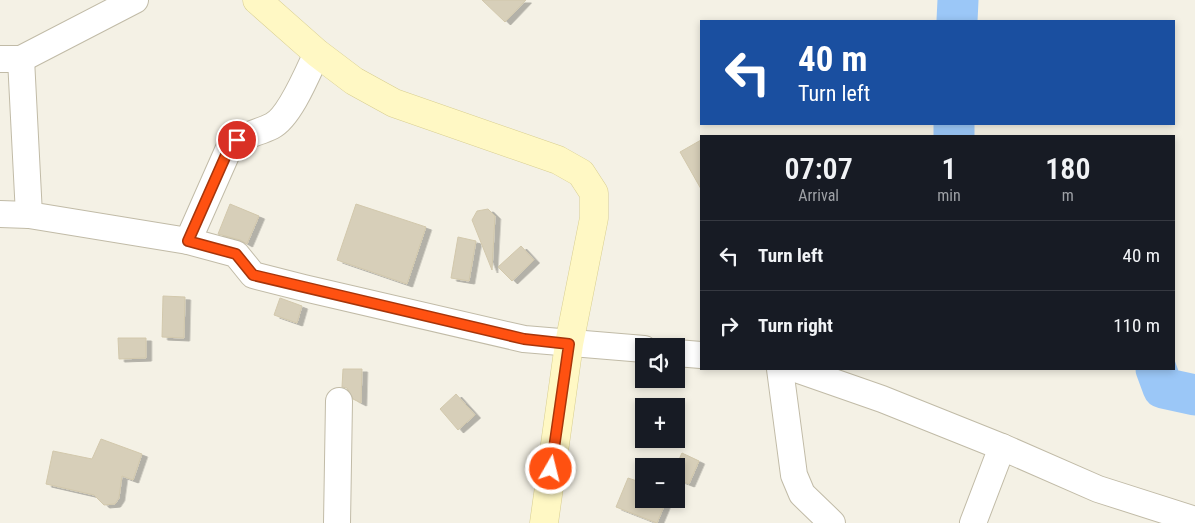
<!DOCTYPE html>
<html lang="en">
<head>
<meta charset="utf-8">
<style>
  :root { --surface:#171b24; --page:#242831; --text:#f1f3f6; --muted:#9ea1a6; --line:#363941 }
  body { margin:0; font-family:"Roboto Condensed",sans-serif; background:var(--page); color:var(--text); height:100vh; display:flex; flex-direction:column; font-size:19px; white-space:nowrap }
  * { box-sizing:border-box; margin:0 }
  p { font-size:16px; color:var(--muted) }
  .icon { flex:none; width:28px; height:28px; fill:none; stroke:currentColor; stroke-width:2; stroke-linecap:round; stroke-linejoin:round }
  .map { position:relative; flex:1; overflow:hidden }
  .sheet { position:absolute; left:700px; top:135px; width:475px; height:235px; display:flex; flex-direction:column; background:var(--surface); border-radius:0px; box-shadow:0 2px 8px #0003 }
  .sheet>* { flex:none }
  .banner { position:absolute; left:700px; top:20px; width:475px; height:105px; border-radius:0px; box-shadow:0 2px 8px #0003; background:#1a4fa0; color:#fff; overflow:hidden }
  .controls { position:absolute; left:635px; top:338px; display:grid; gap:10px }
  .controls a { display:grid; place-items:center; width:50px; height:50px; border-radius:0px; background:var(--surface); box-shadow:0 2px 8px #0003; font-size:25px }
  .pin { position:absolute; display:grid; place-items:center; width:42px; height:42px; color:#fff; margin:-21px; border:2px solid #fff; border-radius:50%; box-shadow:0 1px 5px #0007 }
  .me { position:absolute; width:55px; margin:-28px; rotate:8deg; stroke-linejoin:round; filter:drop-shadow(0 0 4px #0008) }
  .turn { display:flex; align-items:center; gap:18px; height:105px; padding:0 15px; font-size:22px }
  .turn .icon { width:65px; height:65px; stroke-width:2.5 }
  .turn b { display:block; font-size:35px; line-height:42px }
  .eta { display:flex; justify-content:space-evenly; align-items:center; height:85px; text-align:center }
  .eta b { font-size:30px; font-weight:600; line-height:35px }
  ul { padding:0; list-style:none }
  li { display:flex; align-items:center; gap:15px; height:70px; padding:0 15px; border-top:1px solid var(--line) }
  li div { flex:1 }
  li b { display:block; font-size:19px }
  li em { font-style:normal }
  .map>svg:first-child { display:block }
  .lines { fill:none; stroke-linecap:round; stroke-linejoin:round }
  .river { stroke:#9bc7f7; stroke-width:41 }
  .building { fill:#d7cfb9; stroke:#d2c8ac; filter:url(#shadow) }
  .street-casing { stroke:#c1bba7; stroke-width:28 }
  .secondary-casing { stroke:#d8ce90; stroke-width:29 }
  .street { stroke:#fff; stroke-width:26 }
  .secondary { stroke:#fff8c4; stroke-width:28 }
  .route-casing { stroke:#a6350b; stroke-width:12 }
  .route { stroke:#ff5111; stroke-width:9 }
</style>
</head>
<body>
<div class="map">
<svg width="1195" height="523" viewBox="0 0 1195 523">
  <defs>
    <filter id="shadow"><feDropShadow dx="5.5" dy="3" stdDeviation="0" flood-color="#0004"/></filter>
  </defs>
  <rect width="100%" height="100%" fill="#f4f1e5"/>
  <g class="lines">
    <g class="river">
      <path d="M 957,21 L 958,0"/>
      <path d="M 954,136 L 954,124"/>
      <path d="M 1156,369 L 1163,388 L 1195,395"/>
    </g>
  </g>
  <g class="building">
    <path d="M 482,0 L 526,0 L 505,22 Z"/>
    <path d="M 701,140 L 701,189 L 680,152 Z"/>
    <path d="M 230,204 L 259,216 L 247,244 L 240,240 L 218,234 Z"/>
    <path d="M 356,204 L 426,227 L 407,284 L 337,260 Z"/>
    <path d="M 488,209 L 495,216 L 492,270 L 472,220 L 477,211 Z"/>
    <path d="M 458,237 L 476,241 L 469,281 L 451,278 Z"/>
    <path d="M 521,246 L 534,260 L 512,281 L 498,267 Z"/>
    <path d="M 163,296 L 185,297 L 184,338 L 162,337 Z"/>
    <path d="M 280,298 L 302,306 L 297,323 L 274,315 Z"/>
    <path d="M 118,338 L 146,338 L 146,358 L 119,359 Z"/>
    <path d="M 343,369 L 362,369 L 361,403 L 353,399 L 347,388 L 342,387 Z"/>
    <path d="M 456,394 L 475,415 L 458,430 L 440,409 Z"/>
    <path d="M 101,439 L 142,454 L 133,480 L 122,476 L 119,498 L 115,504 L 104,505 L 94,495 L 46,484 L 53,451 L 92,459 Z"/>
    <path d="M 682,453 L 699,461 L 689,484 L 676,479 L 676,466 Z"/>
    <path d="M 642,476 L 644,499 L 667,499 L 657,523 L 616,507 L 628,478 L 640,482 Z"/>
  </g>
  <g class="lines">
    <g class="street-casing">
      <g id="street">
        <path d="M 0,59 L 21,59 L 135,0"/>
        <path d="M 21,59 L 29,215 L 188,241 L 230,146 C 242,135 258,133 272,126 C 290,117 308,72 317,53"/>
        <path d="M 0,214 L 29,215"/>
        <path d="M 188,241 L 236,254 L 253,275 L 304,288 L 524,339 L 644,349"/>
        <path d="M 676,353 L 701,355"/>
        <path d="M 780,369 L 794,475 L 802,494 L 832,523"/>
        <path d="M 796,369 L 882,399 L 1002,447 L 1098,489 L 1195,520"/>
        <path d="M 337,523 L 339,401"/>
        <path d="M 973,523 L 1002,447"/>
      </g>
    </g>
    <g class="secondary-casing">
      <path id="secondary" d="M 257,0 L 317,53 L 354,81 L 394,103 L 558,160 L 581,173 L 594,193 L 594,218 L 569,344 L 544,523"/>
    </g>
    <use href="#street" class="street"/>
    <use href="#secondary" class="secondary"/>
  </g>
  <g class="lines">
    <g class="route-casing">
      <path id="route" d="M 237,140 L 230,146 L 188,241 L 236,254 L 253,275 L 524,339 L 569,344 L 551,469"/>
    </g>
    <use href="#route" class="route"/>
  </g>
</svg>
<div class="controls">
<a><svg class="icon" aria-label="sound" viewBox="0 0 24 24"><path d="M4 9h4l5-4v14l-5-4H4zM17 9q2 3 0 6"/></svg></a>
<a>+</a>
<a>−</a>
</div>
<div class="pin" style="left:237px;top:140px;background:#d93025"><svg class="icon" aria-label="arrive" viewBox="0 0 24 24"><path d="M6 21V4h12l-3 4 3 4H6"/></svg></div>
<svg class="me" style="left:551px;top:469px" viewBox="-20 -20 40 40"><circle r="17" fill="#ff5111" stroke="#fff" stroke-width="3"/><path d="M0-11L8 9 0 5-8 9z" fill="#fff"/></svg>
<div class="banner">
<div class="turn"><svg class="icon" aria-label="left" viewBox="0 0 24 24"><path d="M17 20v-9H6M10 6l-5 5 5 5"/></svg><div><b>40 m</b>Turn left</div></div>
</div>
<section class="sheet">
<div class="eta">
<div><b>07:07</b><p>Arrival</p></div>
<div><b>1</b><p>min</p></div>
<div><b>180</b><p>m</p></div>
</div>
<ul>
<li><svg class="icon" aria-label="left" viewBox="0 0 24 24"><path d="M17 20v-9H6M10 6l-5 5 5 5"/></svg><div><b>Turn left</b></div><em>40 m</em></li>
<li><svg class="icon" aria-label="right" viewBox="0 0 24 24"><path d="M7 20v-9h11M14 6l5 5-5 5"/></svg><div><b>Turn right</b></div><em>110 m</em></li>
</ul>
</section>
</div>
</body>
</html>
